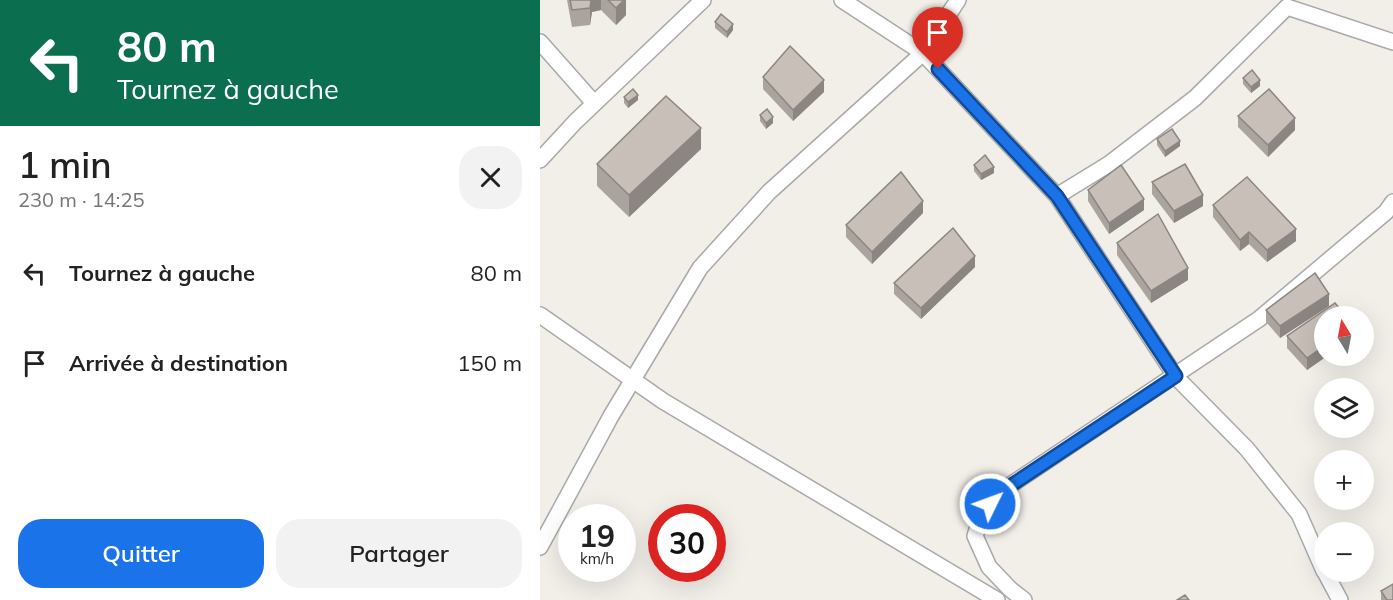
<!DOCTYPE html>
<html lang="fr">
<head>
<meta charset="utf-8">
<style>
  :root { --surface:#fff; --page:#f2f2f2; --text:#222; --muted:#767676; --accent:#1a73e8 }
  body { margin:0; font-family:Mulish,sans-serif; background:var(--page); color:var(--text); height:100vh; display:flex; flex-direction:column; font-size:22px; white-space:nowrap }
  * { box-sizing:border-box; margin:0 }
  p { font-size:20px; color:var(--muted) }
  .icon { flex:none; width:33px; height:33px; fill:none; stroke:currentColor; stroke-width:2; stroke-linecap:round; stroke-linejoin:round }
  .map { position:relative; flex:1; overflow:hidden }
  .side { display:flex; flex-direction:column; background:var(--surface); width:540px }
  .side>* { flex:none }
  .top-card { background:#0b6e4f; color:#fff; overflow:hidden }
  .needle { width:39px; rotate:350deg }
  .controls { position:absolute; left:774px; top:306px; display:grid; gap:12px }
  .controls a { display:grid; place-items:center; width:60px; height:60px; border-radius:50%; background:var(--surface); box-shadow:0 6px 24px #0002; font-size:30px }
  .speed { position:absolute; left:18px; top:504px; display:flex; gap:12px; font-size:30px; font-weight:700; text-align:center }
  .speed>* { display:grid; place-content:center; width:78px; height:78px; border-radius:50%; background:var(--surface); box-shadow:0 6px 24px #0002; line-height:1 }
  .speed small { font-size:15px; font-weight:400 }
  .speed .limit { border:9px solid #d22; background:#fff; color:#111 }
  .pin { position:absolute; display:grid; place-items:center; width:51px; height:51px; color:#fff; margin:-62px -26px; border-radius:50% 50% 50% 0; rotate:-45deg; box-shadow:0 0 6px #0007 }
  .pin .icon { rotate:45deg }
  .me { position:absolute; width:66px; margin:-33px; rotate:48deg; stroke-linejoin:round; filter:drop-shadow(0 0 4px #0008) }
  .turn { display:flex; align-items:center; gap:21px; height:126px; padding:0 18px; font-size:27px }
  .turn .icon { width:78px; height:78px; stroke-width:2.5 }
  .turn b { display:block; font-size:42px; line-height:51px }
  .round { display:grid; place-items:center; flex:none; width:63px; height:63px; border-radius:24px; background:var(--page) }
  .head { display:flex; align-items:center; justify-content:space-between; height:102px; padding:0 18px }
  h1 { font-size:36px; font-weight:600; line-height:45px }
  .button { display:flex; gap:12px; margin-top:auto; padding:12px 18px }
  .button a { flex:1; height:69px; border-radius:24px; background:var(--accent); color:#fff; font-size:24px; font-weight:600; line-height:69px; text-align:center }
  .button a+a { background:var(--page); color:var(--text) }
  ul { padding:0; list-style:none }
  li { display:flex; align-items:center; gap:18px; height:90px; padding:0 18px }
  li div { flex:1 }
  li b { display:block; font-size:22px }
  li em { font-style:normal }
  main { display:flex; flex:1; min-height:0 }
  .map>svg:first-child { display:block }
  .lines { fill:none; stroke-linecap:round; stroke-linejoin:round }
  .minor-casing { stroke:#a9a9a9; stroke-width:18 }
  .minor { stroke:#fff; stroke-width:15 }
  .wall { fill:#aba49e }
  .shaded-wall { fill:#8b8681 }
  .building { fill:#c7bfb8; stroke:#8b8681; stroke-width:1.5 }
  .route-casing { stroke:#114b97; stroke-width:15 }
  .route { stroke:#1a73e8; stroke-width:10 }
</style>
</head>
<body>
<main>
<section class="side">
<div class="top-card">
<div class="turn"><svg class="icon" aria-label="left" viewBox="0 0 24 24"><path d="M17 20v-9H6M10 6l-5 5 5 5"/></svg><div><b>80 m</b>Tournez à gauche</div></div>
</div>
<div class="head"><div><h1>1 min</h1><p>230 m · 14:25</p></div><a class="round"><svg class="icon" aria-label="close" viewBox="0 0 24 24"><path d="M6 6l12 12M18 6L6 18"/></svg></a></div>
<ul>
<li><svg class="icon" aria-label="left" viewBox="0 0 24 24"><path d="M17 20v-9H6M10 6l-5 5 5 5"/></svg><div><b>Tournez à gauche</b></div><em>80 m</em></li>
<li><svg class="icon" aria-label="arrive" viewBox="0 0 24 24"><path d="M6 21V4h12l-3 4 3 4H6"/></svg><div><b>Arrivée à destination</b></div><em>150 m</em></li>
</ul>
<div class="button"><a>Quitter</a><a>Partager</a></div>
</section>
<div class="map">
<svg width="853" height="600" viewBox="0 0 853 600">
  <rect width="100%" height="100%" fill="#f2efe9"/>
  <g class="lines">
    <g class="minor-casing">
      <g id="minor">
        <path d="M 302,0 L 383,53 L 517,196 L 636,377 L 707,449 L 759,514 L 784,571"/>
        <path d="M 0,42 L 54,103"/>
        <path d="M 0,160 L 35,122 L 163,0"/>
        <path d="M 517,196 L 569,164 L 655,98 L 747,7 L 853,42"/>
        <path d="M 0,315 L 123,401 L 457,600"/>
        <path d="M 0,547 L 71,416 L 160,268 L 229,192 L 383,53 L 418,0"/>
        <path d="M 785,572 L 800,600"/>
        <path d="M 484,600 L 470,589 L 449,567 L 435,536 L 442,514 L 457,494 L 719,319 L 846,212 L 853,202"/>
      </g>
    </g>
    <use href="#minor" class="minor"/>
  </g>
  <g class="wall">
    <path d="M 27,0 L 86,0 L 86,15 L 76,25 L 61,10 L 52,12 L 50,25 L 32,27 Z"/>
    <path d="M 175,22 L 193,30 L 187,38 L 175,28 Z"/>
    <path d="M 223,77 L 284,92 L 253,121 L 223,89 Z"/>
    <path d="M 703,78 L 720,86 L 711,93 L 703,84 Z"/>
    <path d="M 84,97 L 98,100 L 88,108 L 84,103 Z"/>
    <path d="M 220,115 L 233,123 L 226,129 L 220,121 Z"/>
    <path d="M 698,116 L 755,130 L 728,157 L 698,127 Z"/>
    <path d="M 617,139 L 640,146 L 625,157 L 617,145 Z"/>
    <path d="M 161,149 L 89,217 L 57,186 L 57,164 Z"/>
    <path d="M 434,165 L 454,173 L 441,180 L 434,171 Z"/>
    <path d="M 612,182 L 663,206 L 634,223 L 612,194 Z"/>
    <path d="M 548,190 L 604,210 L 569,234 L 548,201 Z"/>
    <path d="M 673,205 L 756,241 L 727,262 L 709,244 L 700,251 L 673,217 Z"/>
    <path d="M 383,213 L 332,264 L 306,237 L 306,225 Z"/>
    <path d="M 577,243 L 648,280 L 611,303 L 577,255 Z"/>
    <path d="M 435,267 L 381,319 L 354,294 L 354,283 Z"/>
    <path d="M 789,306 L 740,338 L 726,322 L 726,310 Z"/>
    <path d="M 747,336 L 784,356 L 787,356 L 767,370 L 747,348 Z"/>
    <path d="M 841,591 L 853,600 L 841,600 Z"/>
  </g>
  <g class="shaded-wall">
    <path d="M 51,0 L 61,0 L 61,10 L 52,12 L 50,25 L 50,8 Z"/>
    <path d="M 84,0 L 86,0 L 86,15 L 76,25 L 76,8 Z"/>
    <path d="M 193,24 L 193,30 L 187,38 L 187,32 Z"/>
    <path d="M 284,80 L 284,92 L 253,121 L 253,110 Z"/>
    <path d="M 720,80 L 720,86 L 711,93 L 711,87 Z"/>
    <path d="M 98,95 L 98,100 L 88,108 L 88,102 Z"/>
    <path d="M 233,117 L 233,123 L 226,129 L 226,123 Z"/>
    <path d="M 755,118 L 755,130 L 728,157 L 728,145 Z"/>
    <path d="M 161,128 L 161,149 L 89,217 L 89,195 Z"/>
    <path d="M 640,141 L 640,146 L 625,157 L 625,151 Z"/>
    <path d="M 454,167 L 454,173 L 441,180 L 441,174 Z"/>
    <path d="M 663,195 L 663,206 L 634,223 L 634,211 Z"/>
    <path d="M 604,199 L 604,210 L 569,234 L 569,223 Z"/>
    <path d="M 383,201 L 383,213 L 332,264 L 332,252 Z"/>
    <path d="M 756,229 L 756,241 L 727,262 L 727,250 Z"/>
    <path d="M 709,232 L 709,244 L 700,251 L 700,240 Z"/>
    <path d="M 435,256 L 435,267 L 381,319 L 381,308 Z"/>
    <path d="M 648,268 L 648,280 L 611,303 L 611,291 Z"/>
    <path d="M 789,294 L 789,306 L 740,338 L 740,326 Z"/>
    <path d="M 784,346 L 784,356 L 787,356 L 767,370 L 767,358 Z"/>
  </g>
  <g class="building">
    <path d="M 30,0 L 51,0 L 50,8 L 32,10 Z"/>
    <path d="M 68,0 L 84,0 L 76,8 Z"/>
    <path d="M 181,14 L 193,24 L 187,32 L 175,22 Z"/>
    <path d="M 250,46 L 284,80 L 253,110 L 223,77 Z"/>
    <path d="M 712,70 L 720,80 L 711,87 L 703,78 Z"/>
    <path d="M 93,89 L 98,95 L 88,102 L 84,97 Z"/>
    <path d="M 729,89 L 755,118 L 728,145 L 698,116 Z"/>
    <path d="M 126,96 L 161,128 L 89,195 L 57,164 Z"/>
    <path d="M 227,109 L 233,117 L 226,123 L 220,115 Z"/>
    <path d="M 632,129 L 640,141 L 625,151 L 617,139 Z"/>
    <path d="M 445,155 L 454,167 L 441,174 L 434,165 Z"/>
    <path d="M 645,164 L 663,195 L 634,211 L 612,182 Z"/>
    <path d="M 581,165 L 604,199 L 569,223 L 548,190 Z"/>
    <path d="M 361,172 L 383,201 L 332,252 L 306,225 Z"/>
    <path d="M 707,177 L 756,229 L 727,250 L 709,232 L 700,240 L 673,205 Z"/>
    <path d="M 618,214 L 648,268 L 611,291 L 577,243 Z"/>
    <path d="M 413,228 L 435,256 L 381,308 L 354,283 Z"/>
    <path d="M 775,273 L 789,294 L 740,326 L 726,310 Z"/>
    <path d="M 795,303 L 806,316 L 784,316 L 784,346 L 767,358 L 747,336 Z"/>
    <path d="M 853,584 L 853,600 L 847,600 L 841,591 Z"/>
    <path d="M 645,595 L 649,600 L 637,600 Z"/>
  </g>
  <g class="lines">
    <g class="route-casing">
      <path id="route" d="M 398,69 L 517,196 L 636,376 L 458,494 L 450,504"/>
    </g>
    <use href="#route" class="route"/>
  </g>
</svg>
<div class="controls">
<a><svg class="needle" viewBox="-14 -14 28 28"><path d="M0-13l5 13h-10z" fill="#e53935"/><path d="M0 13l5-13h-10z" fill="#767676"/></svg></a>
<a><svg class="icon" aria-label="layers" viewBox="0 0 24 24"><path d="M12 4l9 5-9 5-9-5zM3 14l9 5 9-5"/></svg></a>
<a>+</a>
<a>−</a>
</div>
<div class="speed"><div>19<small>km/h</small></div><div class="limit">30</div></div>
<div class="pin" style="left:398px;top:69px;background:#d93025"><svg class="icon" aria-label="arrive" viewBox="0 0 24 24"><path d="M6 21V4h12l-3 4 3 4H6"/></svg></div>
<svg class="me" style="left:450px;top:504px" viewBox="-20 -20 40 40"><circle r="17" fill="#1a73e8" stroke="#fff" stroke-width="3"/><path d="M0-11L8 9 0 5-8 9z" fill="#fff"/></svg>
</div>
</main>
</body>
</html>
